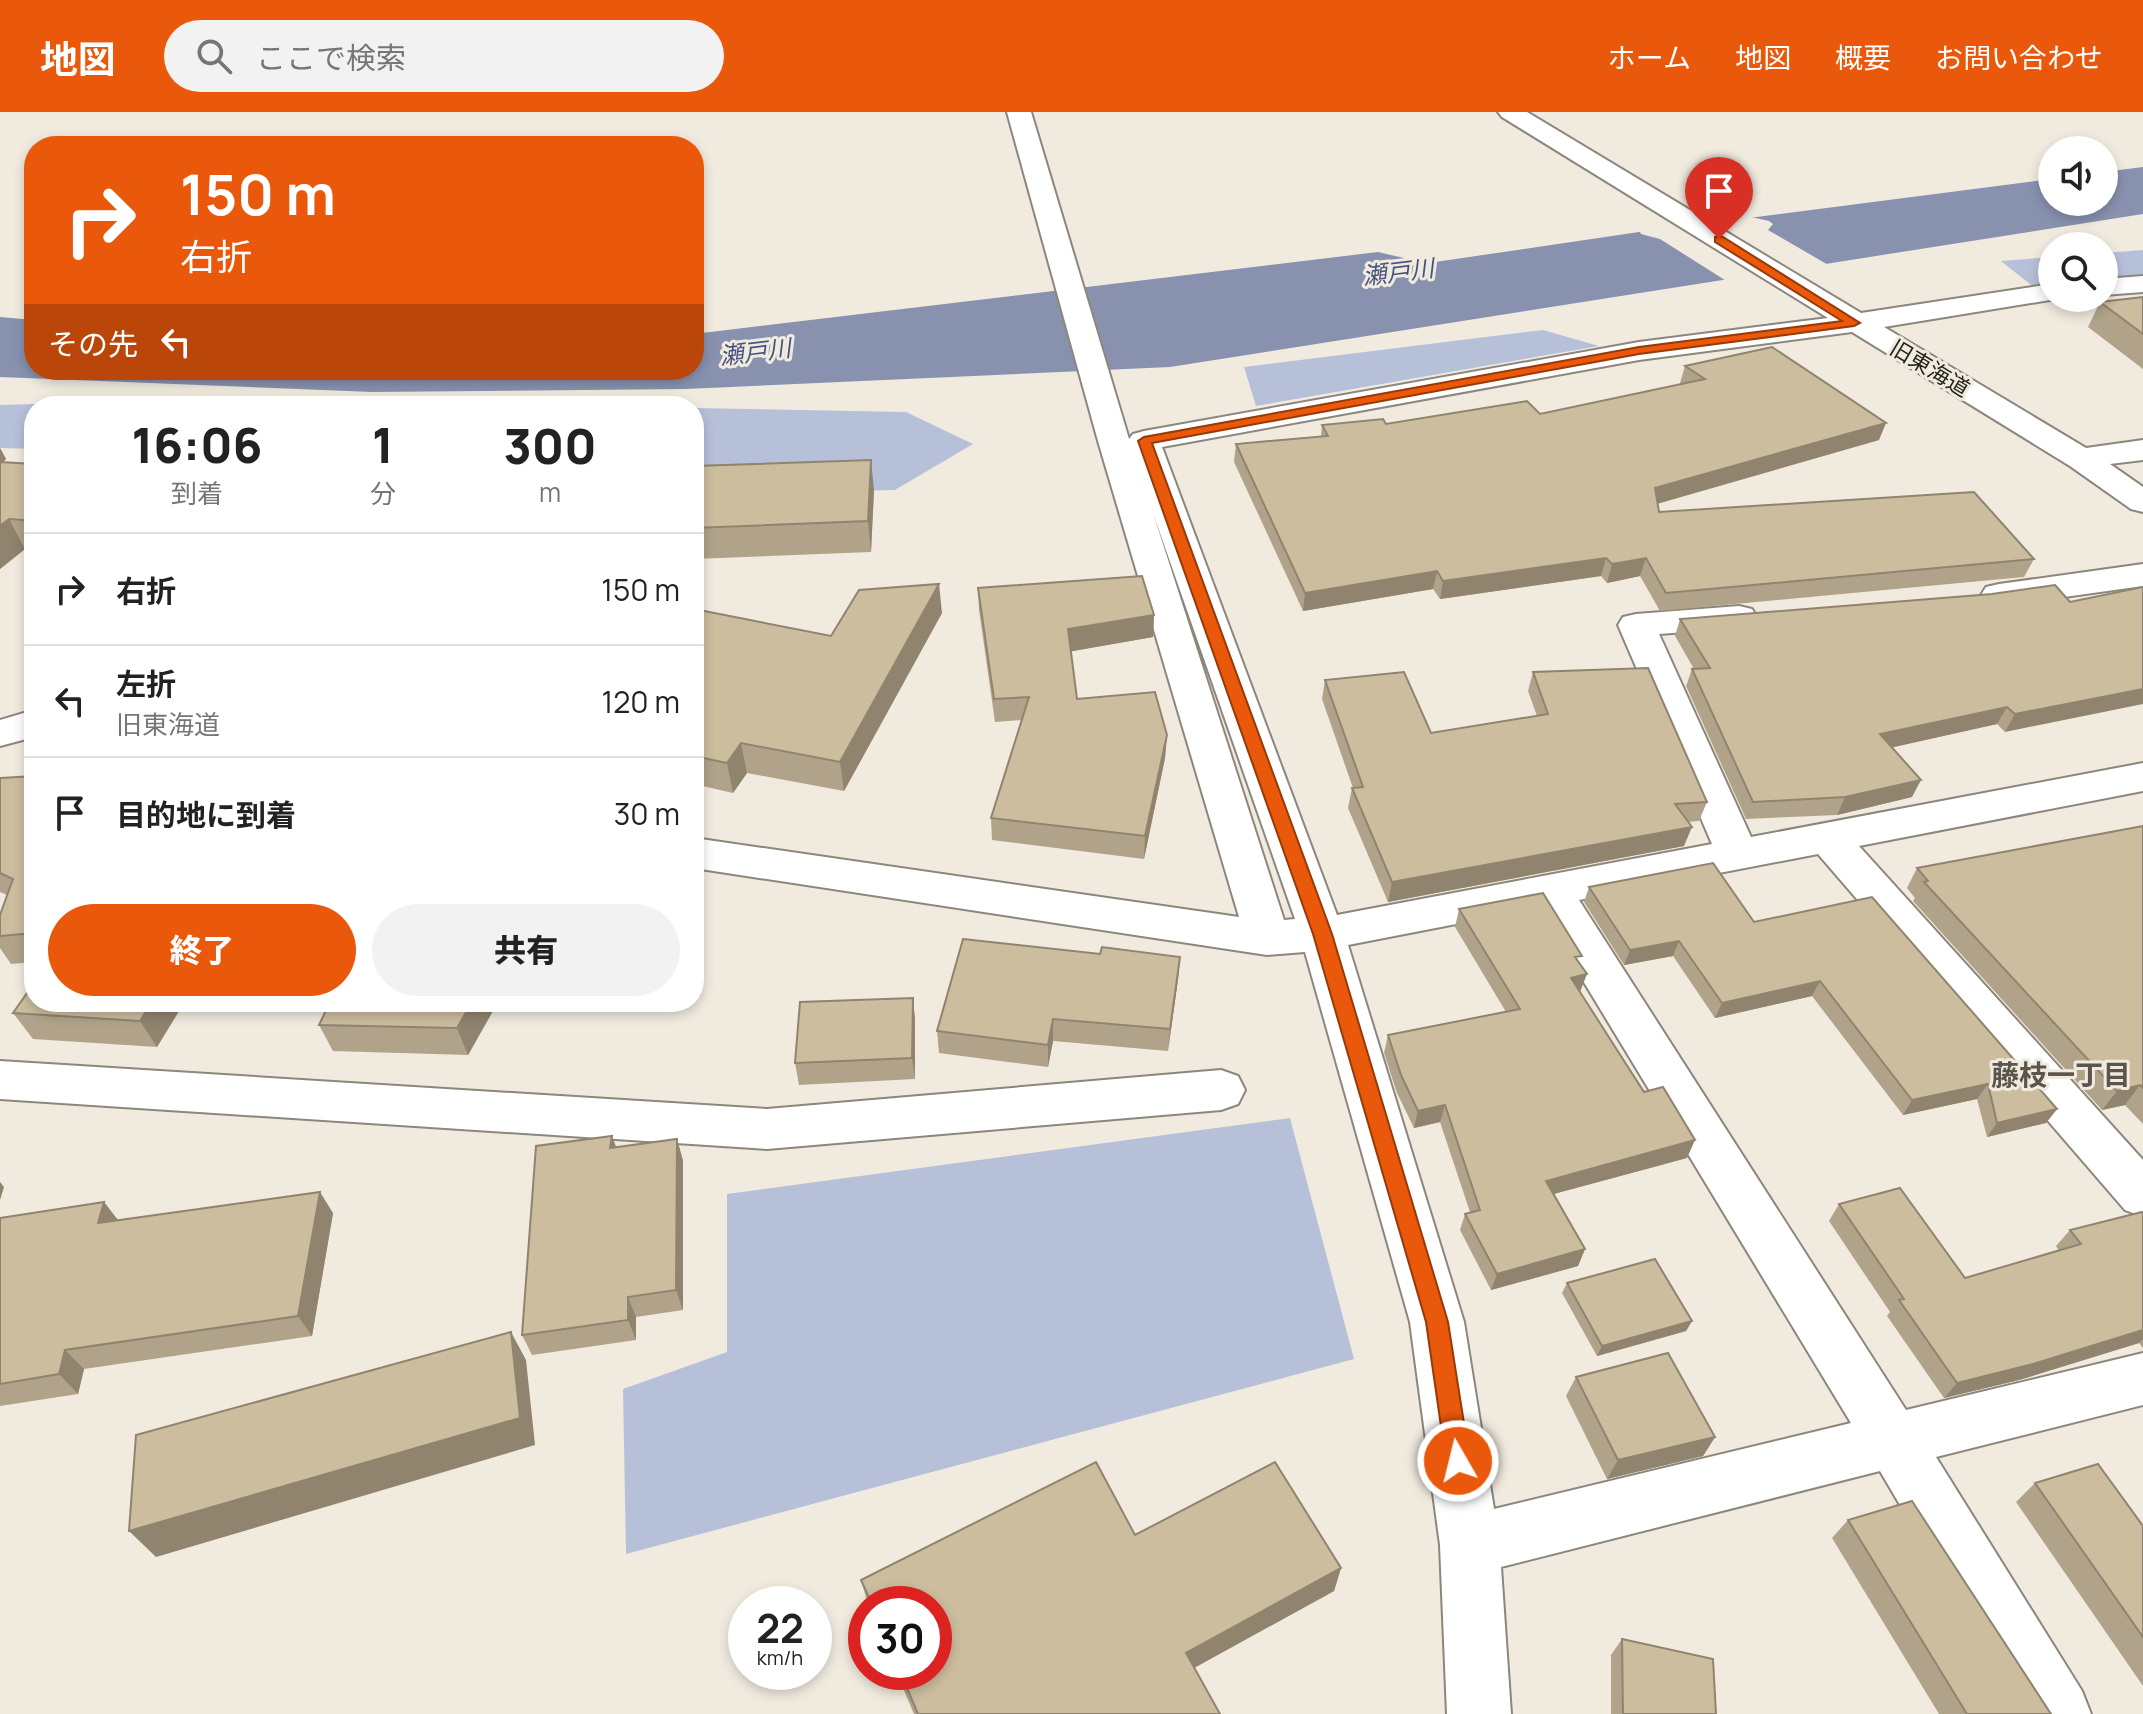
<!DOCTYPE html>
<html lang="ja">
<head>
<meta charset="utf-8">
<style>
  :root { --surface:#fff; --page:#f2f2f2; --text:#222; --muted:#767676; --line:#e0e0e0; --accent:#ea580c }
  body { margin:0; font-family:Manrope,"Noto Sans JP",sans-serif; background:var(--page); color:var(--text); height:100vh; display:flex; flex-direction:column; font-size:30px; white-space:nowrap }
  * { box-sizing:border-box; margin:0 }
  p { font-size:26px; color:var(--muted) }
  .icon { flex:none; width:44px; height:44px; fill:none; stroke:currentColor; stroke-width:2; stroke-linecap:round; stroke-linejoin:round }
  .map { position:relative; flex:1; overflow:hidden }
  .panel { position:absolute; left:24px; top:284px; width:680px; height:616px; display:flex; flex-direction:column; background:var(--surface); border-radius:32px; box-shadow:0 4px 12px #0003 }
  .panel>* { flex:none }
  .top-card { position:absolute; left:24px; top:24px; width:680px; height:244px; border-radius:32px; box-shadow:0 4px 12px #0003; background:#ea580c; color:#fff; overflow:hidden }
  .tools { position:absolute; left:2038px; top:24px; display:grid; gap:16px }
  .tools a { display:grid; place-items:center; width:80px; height:80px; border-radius:50%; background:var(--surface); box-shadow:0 4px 12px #0003; font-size:40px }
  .speed { position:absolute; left:728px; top:1474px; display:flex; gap:16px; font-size:40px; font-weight:700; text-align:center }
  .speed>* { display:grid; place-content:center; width:104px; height:104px; border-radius:50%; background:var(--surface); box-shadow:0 4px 12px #0003; line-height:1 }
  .speed small { font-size:20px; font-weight:400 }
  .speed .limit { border:12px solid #d22; background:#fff; color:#111 }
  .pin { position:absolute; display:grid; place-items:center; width:68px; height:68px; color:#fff; margin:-82px -34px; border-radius:50% 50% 50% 0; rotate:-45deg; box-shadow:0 0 8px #0007 }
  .pin .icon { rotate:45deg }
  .me { position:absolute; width:88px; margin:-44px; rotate:352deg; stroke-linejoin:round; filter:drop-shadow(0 0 6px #0008) }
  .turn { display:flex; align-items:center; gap:28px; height:168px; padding:0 24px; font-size:36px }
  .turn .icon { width:104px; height:104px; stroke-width:2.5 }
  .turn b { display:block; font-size:56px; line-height:68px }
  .then { display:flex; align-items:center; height:76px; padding:0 24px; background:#0003; gap:16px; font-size:30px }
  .eta { display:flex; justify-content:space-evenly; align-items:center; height:136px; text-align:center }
  .eta b { font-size:48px; font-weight:800; line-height:56px }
  .action { display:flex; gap:16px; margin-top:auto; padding:16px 24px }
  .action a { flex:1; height:92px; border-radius:48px; background:var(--accent); color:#fff; font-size:32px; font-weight:800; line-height:92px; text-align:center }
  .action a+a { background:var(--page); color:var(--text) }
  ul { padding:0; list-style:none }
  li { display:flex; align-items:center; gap:24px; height:112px; padding:0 24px; border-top:2px solid var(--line) }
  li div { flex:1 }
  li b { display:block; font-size:30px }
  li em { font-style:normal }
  header { display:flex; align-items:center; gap:48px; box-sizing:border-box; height:112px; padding:0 40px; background:var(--accent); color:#fff }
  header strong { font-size:38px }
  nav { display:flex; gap:44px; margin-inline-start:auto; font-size:28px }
  .search { width:560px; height:72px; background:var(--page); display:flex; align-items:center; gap:20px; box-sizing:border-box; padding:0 28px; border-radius:44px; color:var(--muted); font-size:30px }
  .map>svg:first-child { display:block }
  .green { fill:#b7c0d9 }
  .water { fill:#8892af }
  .pier { fill:#f1ebdf }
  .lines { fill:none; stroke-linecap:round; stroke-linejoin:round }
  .river { fill:#8892af; fill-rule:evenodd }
  .minor-casing { stroke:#8c867c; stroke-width:4 }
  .minor { fill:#fff; fill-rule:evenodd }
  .wall { fill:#b0a389 }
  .shaded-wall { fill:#90846f }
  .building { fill:#cdbd9f; stroke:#90846f; stroke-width:2 }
  .route { fill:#ea580c; stroke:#983908; stroke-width:2 }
  .labels { text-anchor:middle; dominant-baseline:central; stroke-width:6; stroke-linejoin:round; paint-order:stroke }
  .far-street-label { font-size:22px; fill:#25231f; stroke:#f1ebdf }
  .far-water-label { font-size:24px; font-style:italic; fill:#475480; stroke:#f1ebdf }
  .neighbourhood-label { font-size:28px; font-weight:bold; fill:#5b564c; stroke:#f1ebdf }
</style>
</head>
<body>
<header>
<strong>地図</strong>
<div class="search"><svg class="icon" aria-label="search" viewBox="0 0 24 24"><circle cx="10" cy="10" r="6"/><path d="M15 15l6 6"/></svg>ここで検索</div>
<nav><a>ホーム</a><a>地図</a><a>概要</a><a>お問い合わせ</a></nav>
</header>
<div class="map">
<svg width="2143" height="1602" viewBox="0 0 2143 1602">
  <rect width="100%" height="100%" fill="#f1ebdf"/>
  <g class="green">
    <path d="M 2143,138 L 2143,174 L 2104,174 L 2104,141 Z"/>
    <path d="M 2052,145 L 2052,173 L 2031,173 L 2001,149 Z"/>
    <path d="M 1543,218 L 1599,234 L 1256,294 L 1244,255 Z"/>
    <path d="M 229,286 L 596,294 L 34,294 L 34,337 L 0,336 L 0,293 Z"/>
    <path d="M 694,296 L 906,300 L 973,332 L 895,378 L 694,383 Z"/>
    <path d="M 1290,1006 L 1354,1247 L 626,1442 L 623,1277 L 727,1240 L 727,1082 Z"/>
  </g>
  <path class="water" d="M 2143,55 L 2143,102 L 1170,255 L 686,277 L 372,280 L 0,265 L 0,205 L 34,208 L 34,258 L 694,258 L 694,236 L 807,232 L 1218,182 L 1639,120 L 2052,67 L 2052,90 L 2104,90 L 2104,60 Z"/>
  <path class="pier" d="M 1742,103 L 1769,109 L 1773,112 L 1768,118 L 1830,154 L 1728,170 L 1660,127 L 1641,122 L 1639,118 L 1641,115 Z"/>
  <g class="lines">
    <path class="river" d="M 1378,140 L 1404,146 L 1415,162 L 1404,178 L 1378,184 L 694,270 L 666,263 L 663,258 L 694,258 L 694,222 Z"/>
    <g class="minor-casing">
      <g id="minor">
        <path d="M 1007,0 L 1031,0 L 1129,327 L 1133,322 L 1144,319 L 1639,230 L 1828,206 L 1502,5 L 1498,0 L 1527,0 L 1861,201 L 2052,172 L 2052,186 L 2062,186 L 1884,215 L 2086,336 L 2143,328 L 2143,348 L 2110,352 L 2143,375 L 2143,400 L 2131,397 L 2070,354 L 1852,220 L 1639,248 L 1162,335 L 1337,803 L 1712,732 L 1618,513 L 1623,505 L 1636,502 L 1739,494 L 1752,497 L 1757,505 L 1752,513 L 1739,516 L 1659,522 L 1751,725 L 2143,651 L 2143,679 L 1859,734 L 2143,1048 L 2143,1105 L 2125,1098 L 1818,742 L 1579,788 L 1906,1298 L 2143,1241 L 2143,1293 L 1936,1345 L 2082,1579 L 2091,1602 L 2023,1602 L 1880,1359 L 1501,1455 L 1511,1602 L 1447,1602 L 1440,1433 L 1410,1210 L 1305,840 L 1267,843 L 694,756 L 694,726 L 1239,805 L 1098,329 ZM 1153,401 L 1295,807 L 1284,808 ZM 1539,796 L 1851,1311 L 1494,1397 L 1464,1210 L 1348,833 Z"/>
        <path d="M 2143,164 L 2143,180 L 2104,183 L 2104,167 Z"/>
        <path d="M 2143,452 L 2143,474 L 1999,494 L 1986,491 L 1981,483 L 1986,475 L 1999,472 Z"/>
        <path d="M 34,598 L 34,625 L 0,634 L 0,608 Z"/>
        <path d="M 0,949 L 767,997 L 1221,958 L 1238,964 L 1245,978 L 1238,992 L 1221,998 L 767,1037 L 0,987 Z"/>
      </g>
    </g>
    <use href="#minor" class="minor"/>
  </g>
  <g class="wall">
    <path d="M 2143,185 L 2143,257 L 2088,215 L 2100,190 Z"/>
    <path d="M 1685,254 L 1879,328 L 1657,392 L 1659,400 L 2034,447 L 2024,465 L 1660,499 L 1640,464 L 1607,471 L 1601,464 L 1440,487 L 1433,477 L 1303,499 L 1234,350 L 1236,332 L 1321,324 L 1322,313 L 1386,312 L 1540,302 L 1681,272 L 1680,271 Z"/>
    <path d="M 0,336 L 6,347 L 3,350 L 34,352 L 34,438 L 25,437 L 0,457 Z"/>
    <path d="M 694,354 L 874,378 L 871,440 L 694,447 Z"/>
    <path d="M 2143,475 L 2005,620 L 1997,612 L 1892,635 L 1912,685 L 1837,703 L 1746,707 L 1686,574 L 1692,557 L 1694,557 L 1675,524 L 1680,507 L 2070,490 Z"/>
    <path d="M 978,476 L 1154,503 L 1153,525 L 1071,539 L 1077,587 L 1167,623 L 1165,646 L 1144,747 L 992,728 L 991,706 L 1022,608 L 995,610 L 979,498 Z"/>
    <path d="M 694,497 L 831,524 L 942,501 L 844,679 L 747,661 L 733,681 L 694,672 Z"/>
    <path d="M 1533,560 L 1707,690 L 1699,709 L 1688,710 L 1684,734 L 1388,790 L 1348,696 L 1352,676 L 1353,676 L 1322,587 L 1325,568 L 1431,621 L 1537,604 L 1528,579 Z"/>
    <path d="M 34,664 L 34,850 L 11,852 L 0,836 L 0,803 L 7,783 L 0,780 L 0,666 Z"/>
    <path d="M 2143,714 L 2143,1012 L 2125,993 L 2102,998 L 1913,789 L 1915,786 L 1907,776 L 1917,756 Z"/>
    <path d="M 1589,775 L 1754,810 L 2057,997 L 2046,1011 L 1987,1025 L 1977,987 L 1903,1003 L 1812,884 L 1715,906 L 1673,844 L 1624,853 L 1584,790 Z"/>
    <path d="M 1459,797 L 1579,851 L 1580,880 L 1687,1046 L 1553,1082 L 1585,1137 L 1578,1154 L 1491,1178 L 1460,1118 L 1465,1102 L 1470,1100 L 1440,1010 L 1414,1016 L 1397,981 L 1384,941 L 1388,923 L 1506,900 L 1455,815 Z"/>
    <path d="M 1100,842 L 1180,845 L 1178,867 L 1168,939 L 1053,929 L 1048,955 L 939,941 L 937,919 Z"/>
    <path d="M 913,886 L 915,908 L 915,967 L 799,973 L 795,951 Z"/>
    <path d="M 34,890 L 243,890 L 179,899 L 157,935 L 33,927 L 13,901 Z"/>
    <path d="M 498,890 L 468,943 L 333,939 L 319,913 Z"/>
    <path d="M 677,1027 L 683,1049 L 683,1198 L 636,1205 L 636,1228 L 532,1243 L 522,1223 L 616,1035 Z"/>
    <path d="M 104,1090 L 118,1108 L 333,1101 L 312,1224 L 84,1257 L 78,1282 L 0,1294 L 0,1106 Z"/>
    <path d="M 1839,1092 L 1965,1166 L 2059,1139 L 2056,1134 L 2070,1118 L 2143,1102 L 2143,1236 L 2139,1231 L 2019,1268 L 1944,1286 L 1887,1204 L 1890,1200 L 1829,1109 Z"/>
    <path d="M 1567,1171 L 1692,1209 L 1686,1219 L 1597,1244 L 1562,1181 Z"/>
    <path d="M 1576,1265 L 1715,1325 L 1703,1344 L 1607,1367 L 1566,1284 Z"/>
    <path d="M 2035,1371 L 2143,1414 L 2143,1574 L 2016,1390 Z"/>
    <path d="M 1848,1408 L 2051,1602 L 1939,1602 L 1832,1426 Z"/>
    <path d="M 1135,1423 L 1341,1456 L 1334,1479 L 1194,1556 L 1220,1602 L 914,1602 L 896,1560 L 934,1560 L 934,1492 L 868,1492 L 861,1468 Z"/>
    <path d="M 1622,1527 L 1716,1602 L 1611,1602 L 1611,1543 Z"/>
  </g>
  <g class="shaded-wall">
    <path d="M 1886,311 L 1879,328 L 1649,394 L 1655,376 Z"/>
    <path d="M 0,336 L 6,347 L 0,353 Z"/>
    <path d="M 871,348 L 874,378 L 871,440 L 868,409 Z"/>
    <path d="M 9,407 L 25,437 L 0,457 L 0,414 Z"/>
    <path d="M 1606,446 L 1601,464 L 1440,487 L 1443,469 Z"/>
    <path d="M 1646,446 L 1640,464 L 1607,471 L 1612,452 Z"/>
    <path d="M 1437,459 L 1433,477 L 1303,499 L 1305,481 Z"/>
    <path d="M 939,472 L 942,501 L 844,679 L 840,650 Z"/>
    <path d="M 1154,503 L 1153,525 L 1068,540 L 1068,517 Z"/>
    <path d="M 2143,577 L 2143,592 L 2005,620 L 2015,602 Z"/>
    <path d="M 2007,595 L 1997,612 L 1872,640 L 1880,622 Z"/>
    <path d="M 1167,623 L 1165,646 L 1144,747 L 1145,724 Z"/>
    <path d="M 741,631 L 747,661 L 733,681 L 727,651 Z"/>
    <path d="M 1921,668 L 1912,685 L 1837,703 L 1845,685 Z"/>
    <path d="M 1692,715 L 1684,734 L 1388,790 L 1392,770 Z"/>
    <path d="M 1679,829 L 1673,844 L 1624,853 L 1630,838 Z"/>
    <path d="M 1180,845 L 1178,867 L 1168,939 L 1170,917 Z"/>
    <path d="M 1587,862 L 1580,880 L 1571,866 Z"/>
    <path d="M 1820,869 L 1812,884 L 1715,906 L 1722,891 Z"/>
    <path d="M 913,886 L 915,908 L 915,967 L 912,946 Z"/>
    <path d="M 152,890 L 174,890 L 179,899 L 157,935 L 140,909 Z"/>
    <path d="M 472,890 L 498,890 L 468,943 L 457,916 Z"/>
    <path d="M 1053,907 L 1053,929 L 1048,955 L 1048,933 Z"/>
    <path d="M 1988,972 L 1977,987 L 1903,1003 L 1912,988 Z"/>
    <path d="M 2140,973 L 2125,993 L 2102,998 L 2117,979 Z"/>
    <path d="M 1445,993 L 1440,1010 L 1414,1016 L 1418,999 Z"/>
    <path d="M 2057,997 L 2046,1011 L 1987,1025 L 1997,1011 Z"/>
    <path d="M 612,1024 L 620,1045 L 610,1036 Z"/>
    <path d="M 677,1027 L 683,1049 L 683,1198 L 676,1178 Z"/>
    <path d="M 1695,1028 L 1687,1046 L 1539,1086 L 1546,1069 Z"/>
    <path d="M 0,1070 L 4,1075 L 0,1088 Z"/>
    <path d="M 320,1080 L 333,1101 L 312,1224 L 298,1204 Z"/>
    <path d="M 104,1090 L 120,1111 L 98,1111 Z"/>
    <path d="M 1585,1137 L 1578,1154 L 1491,1178 L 1497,1162 Z"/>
    <path d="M 628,1185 L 636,1205 L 636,1228 L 628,1208 Z"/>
    <path d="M 1692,1209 L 1686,1219 L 1597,1244 L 1602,1234 Z"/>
    <path d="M 2143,1218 L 2143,1227 L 2139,1231 L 2019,1268 L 1944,1286 L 1957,1271 Z"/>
    <path d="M 511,1220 L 526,1248 L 535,1333 L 156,1445 L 129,1419 Z"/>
    <path d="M 65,1238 L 84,1257 L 78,1282 L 59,1262 Z"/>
    <path d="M 1715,1325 L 1703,1344 L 1607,1367 L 1618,1348 Z"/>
    <path d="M 1341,1456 L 1334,1479 L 1183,1562 L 1186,1541 Z"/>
  </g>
  <g class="building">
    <path d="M 2143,185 L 2143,222 L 2100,190 Z"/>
    <path d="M 1772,235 L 1886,311 L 1655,376 L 1659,400 L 1974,380 L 2034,447 L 1666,481 L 1646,446 L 1612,452 L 1606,446 L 1443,469 L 1437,459 L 1305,481 L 1236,332 L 1328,324 L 1322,313 L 1383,307 L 1386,312 L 1527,289 L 1540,302 L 1705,267 L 1685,254 Z"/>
    <path d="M 871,348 L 868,409 L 694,416 L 694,354 Z"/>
    <path d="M 0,350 L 34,352 L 34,409 L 9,407 L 0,414 Z"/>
    <path d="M 1142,464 L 1154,503 L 1068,517 L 1077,587 L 1155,580 L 1167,623 L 1145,724 L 991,706 L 1029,585 L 994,587 L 978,476 Z"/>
    <path d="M 939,472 L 840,650 L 741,631 L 727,651 L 694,644 L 694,497 L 831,524 L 859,478 Z"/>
    <path d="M 2055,473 L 2070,490 L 2143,475 L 2143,577 L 2015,602 L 2007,595 L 1880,622 L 1921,668 L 1845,685 L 1753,690 L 1692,557 L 1710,556 L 1680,507 L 1992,482 Z"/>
    <path d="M 1648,556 L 1707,690 L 1675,692 L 1692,715 L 1392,770 L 1352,676 L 1363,675 L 1325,568 L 1404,560 L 1431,621 L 1548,602 L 1533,560 Z"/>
    <path d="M 34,664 L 34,708 L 31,714 L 34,714 L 34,821 L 0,824 L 0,803 L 13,767 L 0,761 L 0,666 Z"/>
    <path d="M 2143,714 L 2143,976 L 2140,973 L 2117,979 L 1924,770 L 1928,769 L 1917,756 Z"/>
    <path d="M 1713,751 L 1754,810 L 1872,785 L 2057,997 L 1997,1011 L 1988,972 L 1912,988 L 1820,869 L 1722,891 L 1679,829 L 1630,838 L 1589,775 Z"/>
    <path d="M 1543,781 L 1582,844 L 1575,845 L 1587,862 L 1571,866 L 1644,980 L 1663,975 L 1695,1028 L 1546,1069 L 1585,1137 L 1497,1162 L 1465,1102 L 1480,1098 L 1445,993 L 1418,999 L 1401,963 L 1388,923 L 1520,897 L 1459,797 Z"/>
    <path d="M 963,827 L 1100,842 L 1102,835 L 1180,845 L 1170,917 L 1053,907 L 1048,933 L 937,919 Z"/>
    <path d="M 34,871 L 34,890 L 152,890 L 140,909 L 13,901 Z"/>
    <path d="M 913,886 L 912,946 L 795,951 L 800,890 Z"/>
    <path d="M 330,890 L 472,890 L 457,916 L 319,913 Z"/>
    <path d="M 612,1024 L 610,1036 L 677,1027 L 676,1178 L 628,1185 L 628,1208 L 522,1223 L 536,1034 Z"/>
    <path d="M 1900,1076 L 1965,1166 L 2081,1132 L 2070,1118 L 2142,1100 L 2143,1102 L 2143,1218 L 2033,1252 L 1957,1271 L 1899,1188 L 1904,1187 L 1839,1092 Z"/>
    <path d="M 320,1080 L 298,1204 L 65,1238 L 59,1262 L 0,1272 L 0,1106 L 104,1090 L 98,1111 Z"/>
    <path d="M 1655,1147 L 1692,1209 L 1602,1234 L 1567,1171 Z"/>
    <path d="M 511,1220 L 520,1306 L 129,1419 L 136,1323 Z"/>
    <path d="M 1668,1241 L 1715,1325 L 1618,1348 L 1576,1265 Z"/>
    <path d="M 1096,1350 L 1135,1423 L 1275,1350 L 1341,1456 L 1186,1541 L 1220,1602 L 918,1602 L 900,1560 L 934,1560 L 934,1492 L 872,1492 L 861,1468 Z"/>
    <path d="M 2098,1352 L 2143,1414 L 2143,1525 L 2035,1371 Z"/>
    <path d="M 1912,1389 L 2051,1602 L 1967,1602 L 1848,1408 Z"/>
    <path d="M 1622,1527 L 1713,1547 L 1716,1602 L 1623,1602 Z"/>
  </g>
  <path class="route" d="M 1715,125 L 1723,125 L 1860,211 L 1854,214 L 1639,242 L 1152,331 L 1332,822 L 1448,1210 L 1470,1349 L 1466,1357 L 1458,1361 L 1450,1357 L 1446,1349 L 1426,1210 L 1313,822 L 1138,329 L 1144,325 L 1639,235 L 1842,209 L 1715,130 Z"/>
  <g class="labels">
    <g class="far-street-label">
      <text transform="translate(1930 256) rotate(31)">旧東海道</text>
    </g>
    <g class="far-water-label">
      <text transform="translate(1398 159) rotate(-7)">瀬戸川</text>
      <text transform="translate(755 239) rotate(-7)">瀬戸川</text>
    </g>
    <g class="neighbourhood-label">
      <text x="2061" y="962">藤枝一丁目</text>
    </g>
  </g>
</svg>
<div class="tools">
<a><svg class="icon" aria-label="sound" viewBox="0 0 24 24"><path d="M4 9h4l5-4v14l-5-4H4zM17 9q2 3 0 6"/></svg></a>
<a><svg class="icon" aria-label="search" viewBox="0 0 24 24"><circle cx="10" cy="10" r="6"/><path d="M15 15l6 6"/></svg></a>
</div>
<div class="speed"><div>22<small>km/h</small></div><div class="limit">30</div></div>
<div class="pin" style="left:1719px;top:127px;background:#d93025"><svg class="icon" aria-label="arrive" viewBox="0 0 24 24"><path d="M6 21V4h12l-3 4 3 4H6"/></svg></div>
<svg class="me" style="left:1458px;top:1349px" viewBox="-20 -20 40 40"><circle r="17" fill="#ea580c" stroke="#fff" stroke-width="3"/><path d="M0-11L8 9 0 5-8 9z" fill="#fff"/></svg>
<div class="top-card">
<div class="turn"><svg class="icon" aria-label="right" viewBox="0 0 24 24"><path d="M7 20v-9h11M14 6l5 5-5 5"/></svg><div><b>150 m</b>右折</div></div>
<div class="then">その先<svg class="icon" aria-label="left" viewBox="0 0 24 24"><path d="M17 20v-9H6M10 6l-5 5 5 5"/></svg></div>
</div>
<section class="panel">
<div class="eta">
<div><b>16:06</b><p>到着</p></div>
<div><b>1</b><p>分</p></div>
<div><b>300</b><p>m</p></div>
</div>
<ul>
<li><svg class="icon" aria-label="right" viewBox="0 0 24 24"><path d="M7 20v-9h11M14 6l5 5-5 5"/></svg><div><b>右折</b></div><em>150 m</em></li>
<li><svg class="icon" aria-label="left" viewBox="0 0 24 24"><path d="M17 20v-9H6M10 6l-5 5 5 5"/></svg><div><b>左折</b><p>旧東海道</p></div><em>120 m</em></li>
<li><svg class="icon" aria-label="arrive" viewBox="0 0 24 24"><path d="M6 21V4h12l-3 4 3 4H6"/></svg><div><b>目的地に到着</b></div><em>30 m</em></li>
</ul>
<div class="action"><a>終了</a><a>共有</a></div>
</section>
</div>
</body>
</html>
